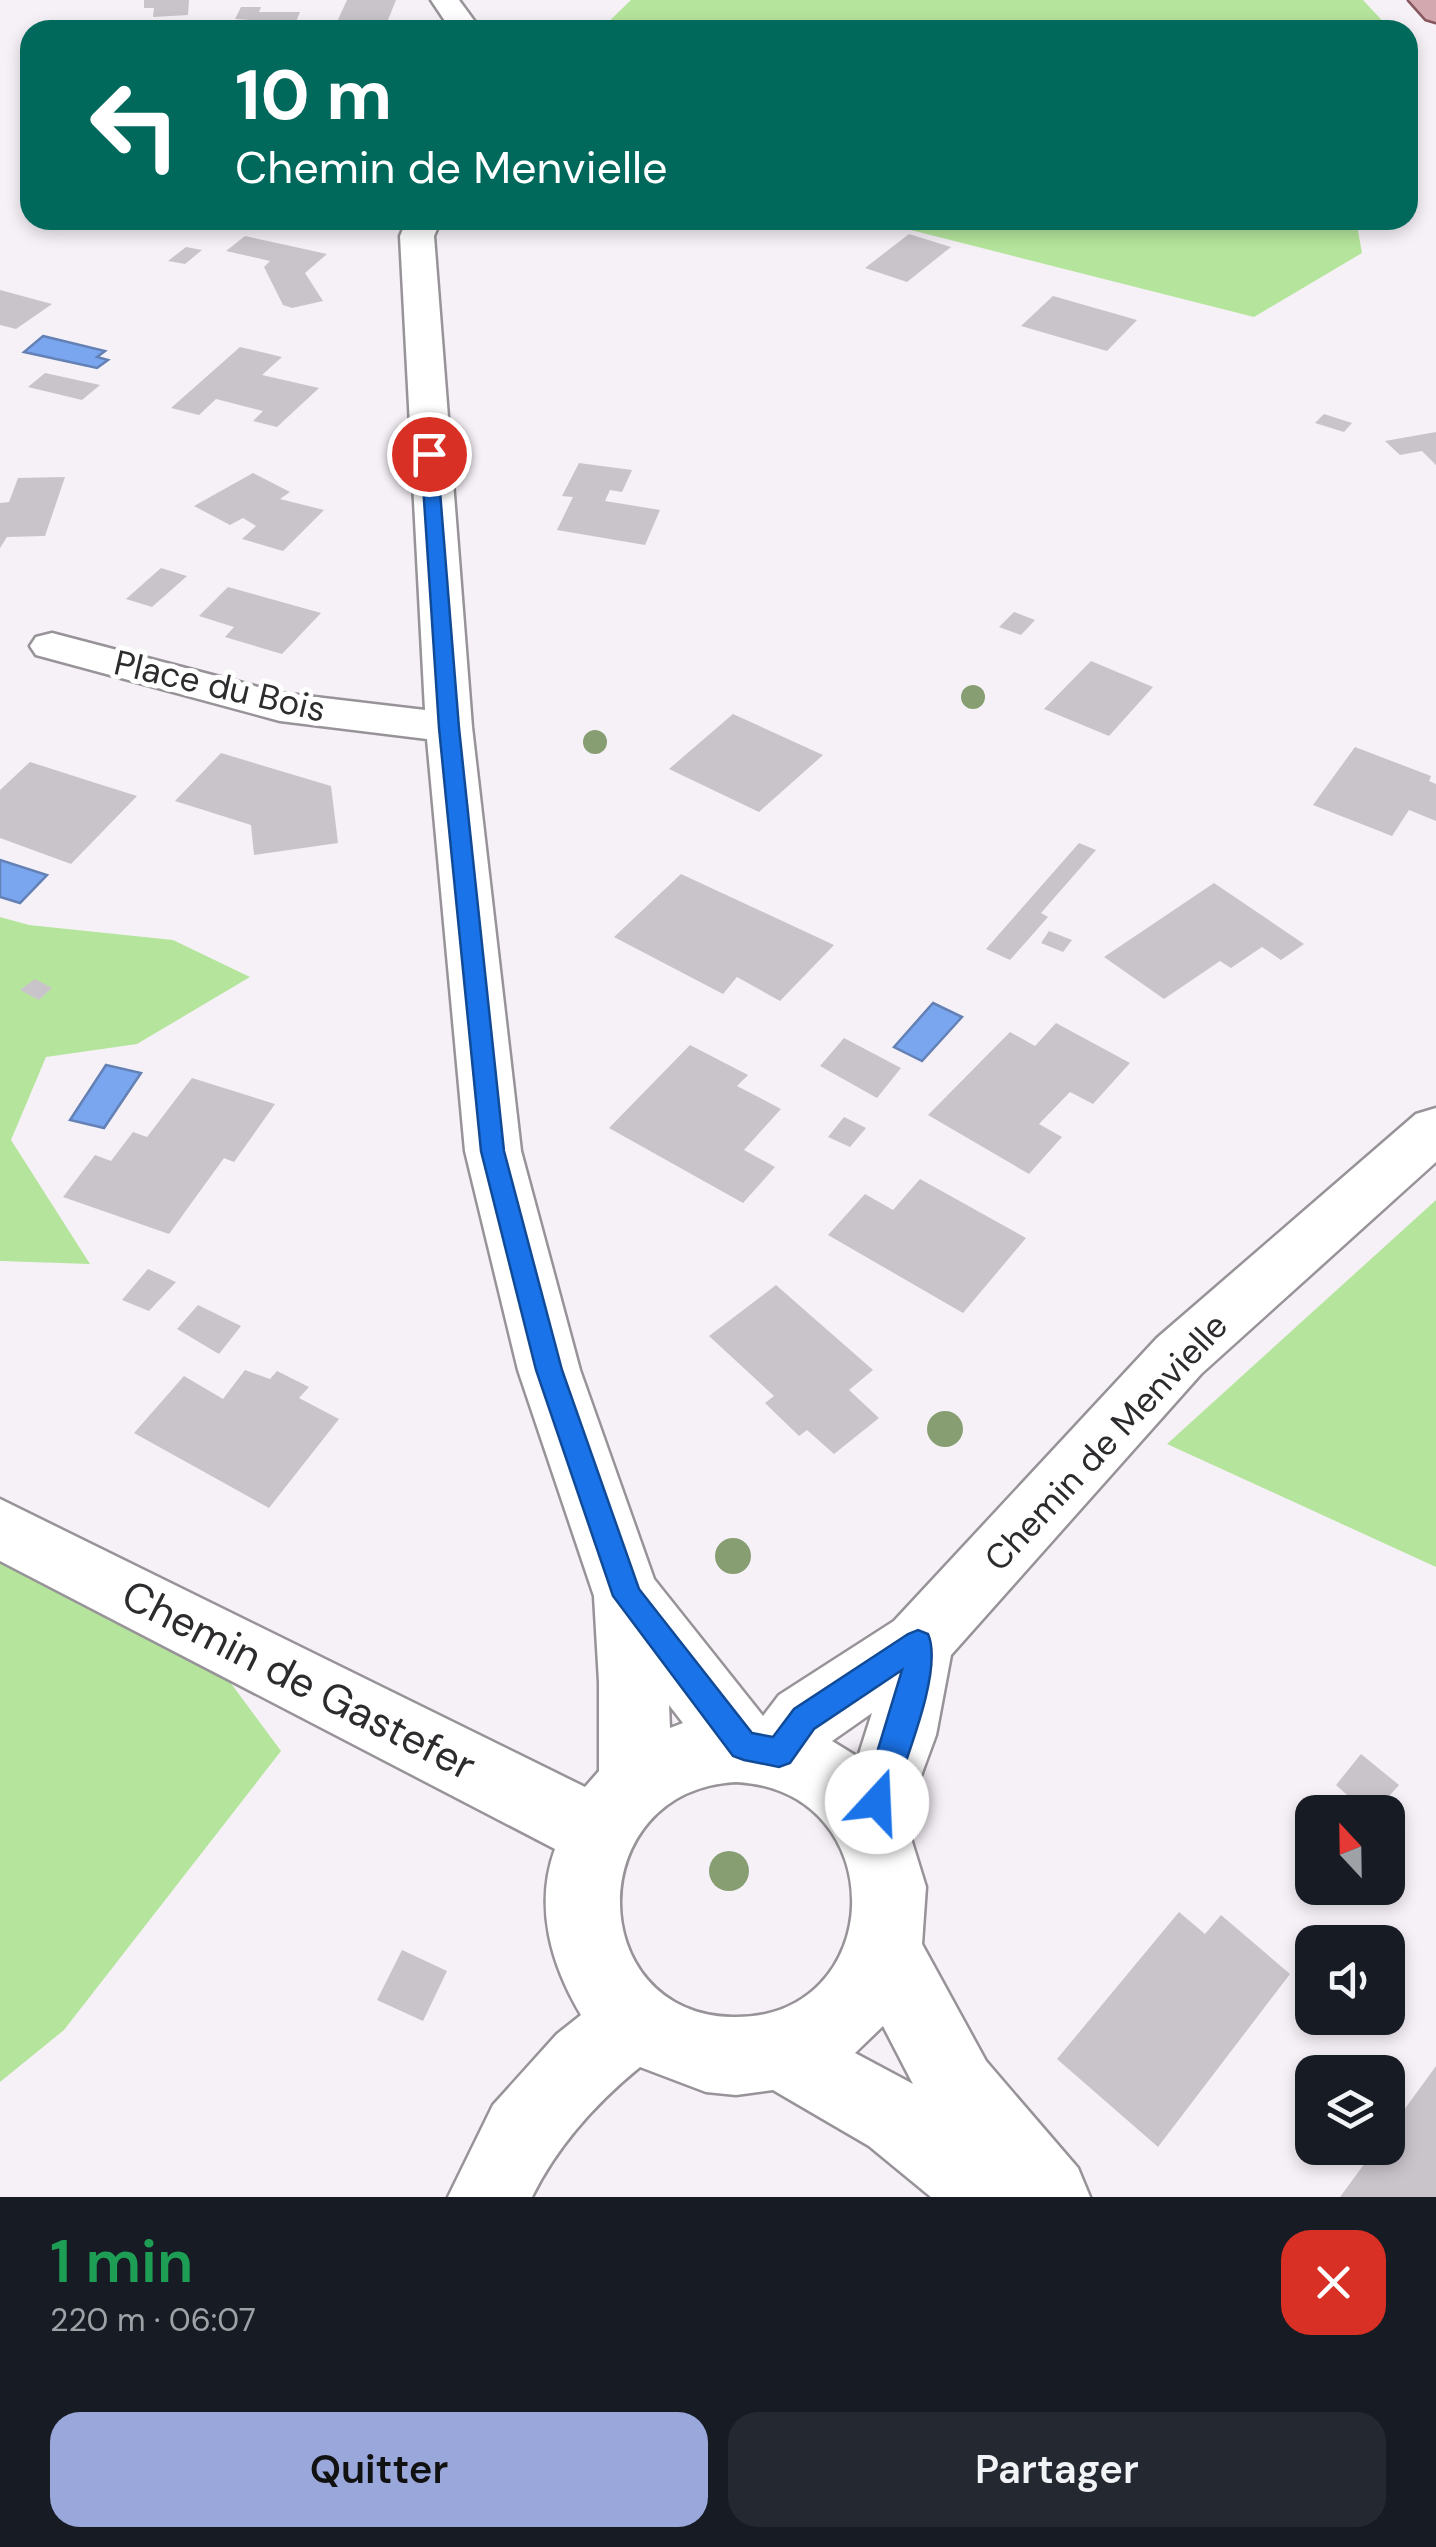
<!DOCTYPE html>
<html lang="fr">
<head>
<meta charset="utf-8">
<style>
  :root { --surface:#171b24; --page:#242831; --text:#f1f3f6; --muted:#9ea1a6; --accent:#9aa7db }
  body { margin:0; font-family:"DM Sans",sans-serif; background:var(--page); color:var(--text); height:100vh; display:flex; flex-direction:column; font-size:38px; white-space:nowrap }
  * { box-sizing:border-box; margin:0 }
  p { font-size:32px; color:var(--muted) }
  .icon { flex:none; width:55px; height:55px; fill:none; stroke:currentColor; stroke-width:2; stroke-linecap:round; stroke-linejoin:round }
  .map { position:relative; height:2197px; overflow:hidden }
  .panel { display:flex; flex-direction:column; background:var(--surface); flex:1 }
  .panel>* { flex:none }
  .guide { position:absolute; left:20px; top:20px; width:1398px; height:210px; border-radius:30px; box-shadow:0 5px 15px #0003; background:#00695c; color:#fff; overflow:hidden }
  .needle { width:65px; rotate:338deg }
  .buttons { position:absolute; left:1295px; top:1795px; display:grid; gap:20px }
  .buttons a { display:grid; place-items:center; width:110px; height:110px; border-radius:20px; background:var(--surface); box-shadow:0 5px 15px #0003; font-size:50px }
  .pin { position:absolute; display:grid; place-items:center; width:85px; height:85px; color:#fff; margin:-42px; border:5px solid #fff; border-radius:50%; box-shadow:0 2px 10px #0007 }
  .me { position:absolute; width:110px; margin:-55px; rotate:20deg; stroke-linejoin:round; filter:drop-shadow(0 0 8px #0008) }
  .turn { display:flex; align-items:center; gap:35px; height:210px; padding:0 50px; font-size:45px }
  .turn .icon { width:130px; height:130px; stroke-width:2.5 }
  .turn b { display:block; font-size:70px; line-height:85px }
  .round { display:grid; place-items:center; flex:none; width:105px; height:105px; border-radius:30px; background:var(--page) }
  .summary { display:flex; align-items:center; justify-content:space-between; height:170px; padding:0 50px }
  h1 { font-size:60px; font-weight:600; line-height:75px; color:#1e9e55 }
  .cta { display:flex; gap:20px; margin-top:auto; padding:20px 50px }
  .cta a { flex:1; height:115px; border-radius:30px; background:var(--accent); color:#111; font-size:40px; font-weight:600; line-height:115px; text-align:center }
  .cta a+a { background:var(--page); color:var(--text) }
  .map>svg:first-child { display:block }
  .green { fill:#b5e59c }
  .water { fill:#7aa6ef; stroke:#6381b5; stroke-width:2.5 }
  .building { fill:#c9c4ca }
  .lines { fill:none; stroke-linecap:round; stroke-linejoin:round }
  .minor-casing { stroke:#979398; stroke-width:5 }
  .major-casing { stroke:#87575f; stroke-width:5 }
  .minor { fill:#fff; fill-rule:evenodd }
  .major { fill:#d4a8af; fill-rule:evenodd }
  .tree { fill:#879e72 }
  .route { fill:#1a73e8; stroke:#114b97; stroke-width:2.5 }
  .labels { text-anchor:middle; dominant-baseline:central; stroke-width:10; stroke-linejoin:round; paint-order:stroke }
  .street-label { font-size:35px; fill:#2d2b2e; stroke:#fff }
  .near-street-label { font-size:42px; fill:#2d2b2e; stroke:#fff }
</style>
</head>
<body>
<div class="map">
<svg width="1436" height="2197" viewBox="0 0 1436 2197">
  <rect width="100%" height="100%" fill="#f6f1f7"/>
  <g class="green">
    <path d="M 631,0 L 1363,0 L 1391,30 L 600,30 Z"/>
    <path d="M 918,220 L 1356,220 L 1362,253 L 1254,317 L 907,229 Z"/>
    <path d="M 0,917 L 29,925 L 173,940 L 250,977 L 137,1044 L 46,1057 L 11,1140 L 90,1264 L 0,1261 Z"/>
    <path d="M 1436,1200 L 1436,1567 L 1167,1444 Z"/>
    <path d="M 0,1498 L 147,1570 L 281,1751 L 64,2030 L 0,2082 Z"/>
  </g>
  <g class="water">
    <path d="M 43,336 L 105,351 L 97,357 L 108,360 L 97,368 L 24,352 Z"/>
    <path d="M 0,860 L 47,875 L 20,903 L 0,897 Z"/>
    <path d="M 933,1003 L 962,1017 L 922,1061 L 894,1047 Z"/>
    <path d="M 106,1065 L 141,1073 L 104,1128 L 70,1120 Z"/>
  </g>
  <g class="building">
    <path d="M 144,0 L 189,0 L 188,15 L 153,17 L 154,8 L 144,8 Z"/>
    <path d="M 347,0 L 396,0 L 386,25 L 336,24 Z"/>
    <path d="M 241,7 L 261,7 L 259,12 L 300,12 L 295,24 L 248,23 L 249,20 L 235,19 Z"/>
    <path d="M 909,234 L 951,247 L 907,282 L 865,268 Z"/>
    <path d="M 245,236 L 327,254 L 305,273 L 323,301 L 292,308 L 283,305 L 264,267 L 270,261 L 226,251 Z"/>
    <path d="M 186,247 L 202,250 L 185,264 L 168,261 Z"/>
    <path d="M 0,290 L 52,304 L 16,329 L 0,325 Z"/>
    <path d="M 1053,296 L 1137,320 L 1107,351 L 1021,326 Z"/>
    <path d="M 240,347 L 282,357 L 262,375 L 319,388 L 277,427 L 253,421 L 263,411 L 216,399 L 199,415 L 171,408 Z"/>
    <path d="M 45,373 L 100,385 L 82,400 L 28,387 Z"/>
    <path d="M 1324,414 L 1352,423 L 1344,432 L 1315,423 Z"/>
    <path d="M 1436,432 L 1436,465 L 1422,451 L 1400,455 L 1385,441 Z"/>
    <path d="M 579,463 L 632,470 L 622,492 L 610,490 L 605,501 L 660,510 L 645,545 L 557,530 L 573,497 L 562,496 Z"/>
    <path d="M 253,473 L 290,492 L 280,499 L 324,510 L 283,551 L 242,539 L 256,526 L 243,518 L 230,525 L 194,506 Z"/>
    <path d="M 65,477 L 45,536 L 7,537 L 0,548 L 0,503 L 9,502 L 18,478 Z"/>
    <path d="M 161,568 L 187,576 L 152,607 L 126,599 Z"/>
    <path d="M 228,587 L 321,613 L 282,654 L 225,637 L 234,627 L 199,616 Z"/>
    <path d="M 1014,612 L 1035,620 L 1021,635 L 999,627 Z"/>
    <path d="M 1091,661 L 1153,687 L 1109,736 L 1044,709 Z"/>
    <path d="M 733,714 L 823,755 L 759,812 L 669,769 Z"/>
    <path d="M 1355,747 L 1431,776 L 1429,781 L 1436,784 L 1436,821 L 1409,810 L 1392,836 L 1313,805 Z"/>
    <path d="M 221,753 L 331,786 L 338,843 L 254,855 L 251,825 L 175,801 Z"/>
    <path d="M 30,762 L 102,785 L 137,796 L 71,864 L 0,838 L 0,790 Z"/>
    <path d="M 1079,843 L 1096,850 L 1041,913 L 1048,917 L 1010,960 L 986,949 Z"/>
    <path d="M 681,874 L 834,945 L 780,1001 L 737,977 L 723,994 L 614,937 Z"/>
    <path d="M 1214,883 L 1304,944 L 1281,960 L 1262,947 L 1231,968 L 1220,961 L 1164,999 L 1104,957 Z"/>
    <path d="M 1049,931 L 1072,940 L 1063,952 L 1041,943 Z"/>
    <path d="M 35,979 L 52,988 L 39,1000 L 20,990 Z"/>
    <path d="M 1056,1023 L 1130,1063 L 1093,1104 L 1070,1092 L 1039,1124 L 1062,1137 L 1029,1174 L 928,1115 L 1010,1032 L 1035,1046 Z"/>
    <path d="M 844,1038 L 901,1068 L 877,1098 L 820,1066 Z"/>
    <path d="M 690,1045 L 748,1075 L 737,1086 L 781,1109 L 744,1150 L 775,1167 L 743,1203 L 609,1128 Z"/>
    <path d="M 192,1078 L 275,1104 L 234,1162 L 224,1158 L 169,1234 L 63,1197 L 95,1155 L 111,1161 L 133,1132 L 147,1137 Z"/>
    <path d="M 844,1117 L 866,1128 L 850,1147 L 828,1137 Z"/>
    <path d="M 920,1179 L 1026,1238 L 963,1313 L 828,1235 L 865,1194 L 893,1210 Z"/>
    <path d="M 148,1269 L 176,1282 L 149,1311 L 122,1300 Z"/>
    <path d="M 776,1285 L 873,1370 L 849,1390 L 879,1418 L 834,1454 L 807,1430 L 799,1436 L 765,1403 L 774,1396 L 709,1336 Z"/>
    <path d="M 198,1305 L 241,1326 L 219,1354 L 177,1329 Z"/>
    <path d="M 245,1370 L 270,1379 L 277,1371 L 309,1387 L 299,1398 L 339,1419 L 269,1508 L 134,1433 L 184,1376 L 223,1399 Z"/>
    <path d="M 1361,1754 L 1399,1785 L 1375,1812 L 1366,1812 L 1336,1785 Z"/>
    <path d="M 1179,1912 L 1205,1934 L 1221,1915 L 1290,1974 L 1158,2147 L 1057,2059 Z"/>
    <path d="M 402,1950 L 447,1971 L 423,2021 L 377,2000 Z"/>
    <path d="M 1436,2066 L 1436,2197 L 1340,2197 L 1376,2148 L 1388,2148 L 1388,2132 Z"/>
  </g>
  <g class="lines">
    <g class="minor-casing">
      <g id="minor">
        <path d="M 431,0 L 459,0 L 481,30 L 451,30 Z"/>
        <path d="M 407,220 L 441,220 L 434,236 L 472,727 L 521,1151 L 580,1370 L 654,1579 L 763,1716 L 779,1695 L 894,1621 L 1157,1338 L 1416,1114 L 1436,1108 L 1436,1162 L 1201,1374 L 951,1655 L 936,1735 L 905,1819 L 926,1887 L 922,1944 L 986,2061 L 1078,2168 L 1090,2197 L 931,2197 L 869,2146 L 773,2090 L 736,2095 L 706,2092 L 640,2067 C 596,2103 557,2146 532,2197 L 448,2197 L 493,2105 L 557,2034 L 581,2015 C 551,1965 534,1906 555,1849 L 0,1561 L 0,1499 L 585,1787 L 599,1771 L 599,1682 L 594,1596 L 518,1370 L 465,1151 L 427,739 L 280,721 L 36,655 L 30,646 L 36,637 L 52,633 L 281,693 L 425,710 L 400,236 ZM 669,1705 L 683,1723 L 670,1728 ZM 872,1713 L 858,1757 L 832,1741 ZM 736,1782 C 895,1790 888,2021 732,2017 C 582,2013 582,1790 736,1782 ZM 883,2026 L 913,2084 L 855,2053 Z"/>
      </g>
    </g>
    <g class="major-casing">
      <path id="major" d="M 1409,0 L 1436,0 L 1436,22 L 1426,19 Z"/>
    </g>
    <use href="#minor" class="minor"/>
    <use href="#major" class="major"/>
  </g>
  <g class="tree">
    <circle cx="973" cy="697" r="12"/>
    <circle cx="595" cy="742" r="12"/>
    <circle cx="945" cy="1429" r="18"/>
    <circle cx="733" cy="1556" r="18"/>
    <circle cx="729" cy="1871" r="20"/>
  </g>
  <path class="route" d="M 429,450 L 437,454 L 459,728 L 504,1151 L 562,1370 L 639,1589 L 752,1733 L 773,1737 L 794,1709 L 908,1634 L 918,1630 L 928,1634 C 944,1670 904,1763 892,1802 L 887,1812 L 877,1816 L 866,1812 L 862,1802 L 902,1670 L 814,1729 L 790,1763 L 779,1767 L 744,1760 L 733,1756 L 613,1596 L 536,1370 L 481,1151 L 439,728 L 421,454 Z"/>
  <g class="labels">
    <g class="street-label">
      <text transform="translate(220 686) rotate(13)">Place du Bois</text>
      <text transform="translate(1106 1442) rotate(-47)">Chemin de Menvielle</text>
    </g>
    <g class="near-street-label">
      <text transform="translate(299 1680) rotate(27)">Chemin de Gastefer</text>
    </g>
  </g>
</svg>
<div class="buttons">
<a><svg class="needle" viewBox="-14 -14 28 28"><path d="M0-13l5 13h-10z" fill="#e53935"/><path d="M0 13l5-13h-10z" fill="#9ea1a6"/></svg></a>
<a><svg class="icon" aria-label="sound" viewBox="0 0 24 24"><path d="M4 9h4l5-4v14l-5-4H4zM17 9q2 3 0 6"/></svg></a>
<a><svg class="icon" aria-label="layers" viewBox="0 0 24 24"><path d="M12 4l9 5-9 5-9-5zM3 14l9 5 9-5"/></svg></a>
</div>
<div class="pin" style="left:429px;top:454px;background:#d93025"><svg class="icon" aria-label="arrive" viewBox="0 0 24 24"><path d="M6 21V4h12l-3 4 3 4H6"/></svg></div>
<svg class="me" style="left:877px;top:1802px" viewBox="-20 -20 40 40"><circle r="19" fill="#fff"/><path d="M0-13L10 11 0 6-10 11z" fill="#1a73e8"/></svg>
<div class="guide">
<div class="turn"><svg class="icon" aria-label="left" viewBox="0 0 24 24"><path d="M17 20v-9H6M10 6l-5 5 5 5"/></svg><div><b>10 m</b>Chemin de Menvielle</div></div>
</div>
</div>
<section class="panel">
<div class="summary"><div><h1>1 min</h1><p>220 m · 06:07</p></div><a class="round" style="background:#d93025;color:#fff"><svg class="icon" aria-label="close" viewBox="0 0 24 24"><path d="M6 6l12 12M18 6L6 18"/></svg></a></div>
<div class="cta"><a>Quitter</a><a>Partager</a></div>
</section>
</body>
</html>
